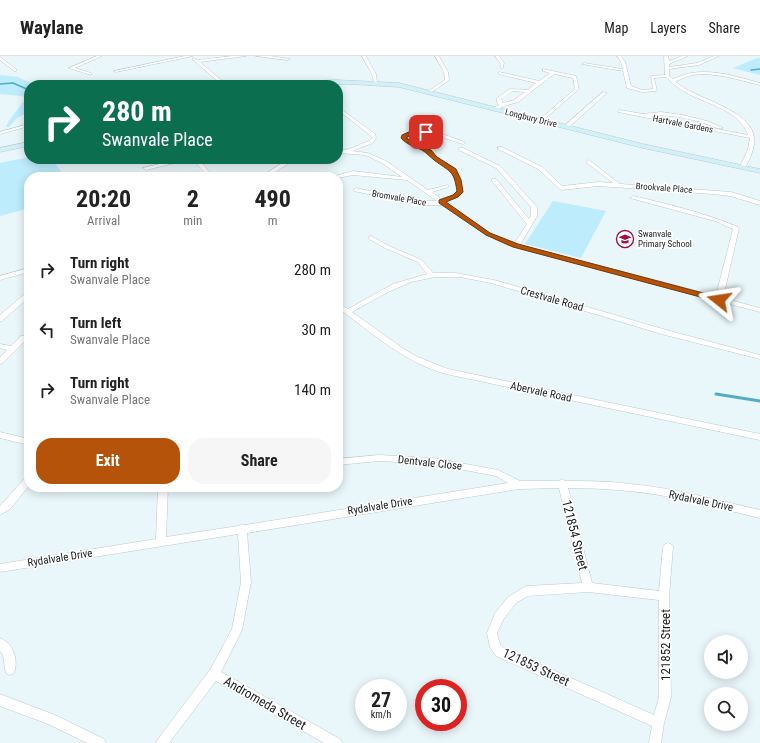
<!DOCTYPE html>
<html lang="en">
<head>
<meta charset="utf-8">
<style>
  :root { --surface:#fff; --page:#f6f6f6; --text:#222; --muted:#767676; --line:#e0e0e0; --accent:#b45309 }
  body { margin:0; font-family:"Roboto Condensed",sans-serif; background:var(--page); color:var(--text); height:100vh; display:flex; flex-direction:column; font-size:15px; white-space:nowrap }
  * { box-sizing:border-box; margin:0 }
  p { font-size:13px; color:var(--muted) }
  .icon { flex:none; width:22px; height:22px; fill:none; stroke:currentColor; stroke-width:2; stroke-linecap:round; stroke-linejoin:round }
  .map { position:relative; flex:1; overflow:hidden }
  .details { position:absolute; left:24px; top:116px; width:319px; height:320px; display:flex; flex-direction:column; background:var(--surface); border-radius:16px; box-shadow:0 2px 10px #0003 }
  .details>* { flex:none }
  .guide { position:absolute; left:24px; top:24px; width:319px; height:84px; border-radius:16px; box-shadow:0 2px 10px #0003; background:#0b6e4f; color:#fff; overflow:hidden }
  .controls { position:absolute; left:704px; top:579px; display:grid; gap:8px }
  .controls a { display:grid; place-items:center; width:44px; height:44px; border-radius:50%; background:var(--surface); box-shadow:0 2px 10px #0003; font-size:20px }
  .speed { position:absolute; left:355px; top:623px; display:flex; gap:8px; font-size:20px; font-weight:700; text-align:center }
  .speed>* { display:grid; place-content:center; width:52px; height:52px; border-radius:50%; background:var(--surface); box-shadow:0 2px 10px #0003; line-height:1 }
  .speed small { font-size:10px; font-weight:400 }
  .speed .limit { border:6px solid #d22; background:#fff; color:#111 }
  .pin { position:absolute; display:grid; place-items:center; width:34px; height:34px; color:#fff; margin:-17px; border-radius:8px; box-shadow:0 2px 6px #0006 }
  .me { position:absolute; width:44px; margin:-22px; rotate:285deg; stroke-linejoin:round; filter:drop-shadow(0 0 3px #0008) }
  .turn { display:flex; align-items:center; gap:14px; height:84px; padding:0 12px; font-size:18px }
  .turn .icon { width:52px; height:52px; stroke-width:2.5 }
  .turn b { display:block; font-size:28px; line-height:34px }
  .eta { display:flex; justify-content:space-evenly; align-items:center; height:68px; text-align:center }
  .eta b { font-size:24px; font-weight:700; line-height:28px }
  .primary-button { display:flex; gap:8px; margin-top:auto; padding:8px 12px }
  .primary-button a { flex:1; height:46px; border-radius:16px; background:var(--accent); color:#fff; font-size:16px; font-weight:700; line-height:46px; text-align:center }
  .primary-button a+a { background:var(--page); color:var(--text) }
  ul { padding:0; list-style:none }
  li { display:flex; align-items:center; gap:12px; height:60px; padding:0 12px }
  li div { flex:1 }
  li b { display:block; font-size:15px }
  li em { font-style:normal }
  header { display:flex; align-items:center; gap:24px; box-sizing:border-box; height:56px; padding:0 20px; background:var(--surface); border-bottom:1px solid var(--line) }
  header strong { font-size:19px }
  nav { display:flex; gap:22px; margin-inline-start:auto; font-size:14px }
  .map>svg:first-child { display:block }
  .green { fill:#bdecfc }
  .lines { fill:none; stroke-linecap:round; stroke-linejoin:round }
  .stream-far1 { stroke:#53acc7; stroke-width:1.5 }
  .stream { stroke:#53acc7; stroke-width:3 }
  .street-casing { stroke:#bdc8cc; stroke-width:1 }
  .secondary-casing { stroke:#bdc8cc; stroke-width:1 }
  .street { fill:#fff; fill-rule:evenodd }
  .secondary { fill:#d2f0fa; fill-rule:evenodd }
  .route { fill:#b45309; stroke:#753606 }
  .labels { text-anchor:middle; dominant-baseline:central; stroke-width:3.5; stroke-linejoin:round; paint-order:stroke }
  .far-street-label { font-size:9px; fill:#1b2021; stroke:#fff }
  .far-poi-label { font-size:9px; fill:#1b2021; stroke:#fff; text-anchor:start }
  .street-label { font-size:11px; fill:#1b2021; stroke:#fff }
  .near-street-label { font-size:13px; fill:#1b2021; stroke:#fff }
</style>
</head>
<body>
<header>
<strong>Waylane</strong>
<nav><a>Map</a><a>Layers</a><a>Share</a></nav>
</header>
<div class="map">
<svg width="760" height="687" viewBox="0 0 760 687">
  <rect width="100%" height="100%" fill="#e9f6fa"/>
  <g class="green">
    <path d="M 757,2 L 760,2 L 760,19 L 733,12 Z"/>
    <path d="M 0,19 L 18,21 L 35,29 L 29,29 L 29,56 L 17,62 L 9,71 L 6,71 L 8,66 L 26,42 L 21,40 L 0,38 Z"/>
    <path d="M 29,101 L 29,103 L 52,103 L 65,121 L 29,121 L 29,152 L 0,160 L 0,107 Z"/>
    <path d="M 553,145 L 606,155 L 581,202 L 525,188 Z"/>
  </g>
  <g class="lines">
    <g class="stream-far1">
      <path d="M 751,14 L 760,13"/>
      <path d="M 0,28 L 13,27 L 29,34"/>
      <path d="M 25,53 L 29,52"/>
    </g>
    <path class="stream" d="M 716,338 L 760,345"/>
    <g class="street-casing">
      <g id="street">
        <path d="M 97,0 L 102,0 L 75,12 L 91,17 L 91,19 L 69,12 Z"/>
        <path d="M 185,0 L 193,0 L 116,16 L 114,15 Z"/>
        <path d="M 233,0 L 246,0 L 200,6 L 227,29 L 222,29 L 192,3 L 194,2 L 197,4 Z"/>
        <path d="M 256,0 L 270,0 L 290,3 L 288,4 Z"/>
        <path d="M 362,0 L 366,0 L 376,18 L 377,27 L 374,26 L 372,18 Z"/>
        <path d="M 435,0 L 439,0 L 448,16 L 449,24 L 429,38 L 427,38 L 427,36 L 445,24 L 444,16 Z"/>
        <path d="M 495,0 L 499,0 L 504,7 L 503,12 L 501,12 L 500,7 Z"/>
        <path d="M 617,0 L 621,0 L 625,6 L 631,30 L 642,34 L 653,33 L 651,20 L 665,19 L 664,0 L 668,0 L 669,5 L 682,0 L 688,0 L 669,8 L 669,11 L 697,7 L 714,0 L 719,0 L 699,9 L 669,13 L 669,20 L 673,23 C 679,21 684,18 691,17 C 714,13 738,21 760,27 L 760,29 C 738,24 716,16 692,19 C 686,20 681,24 675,25 C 694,44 757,53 754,86 C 754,95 749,104 745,112 L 740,111 L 748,93 L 750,82 L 618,56 L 618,55 L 620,54 L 643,58 L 661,56 L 683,59 L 707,65 L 723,72 C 719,74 711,69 706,68 C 689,62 668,58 650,60 L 748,79 C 740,54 706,48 685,36 C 677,32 672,27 666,21 L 654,22 L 657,35 L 642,36 L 627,32 L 623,15 L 582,8 L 584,7 L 623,13 L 621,6 Z"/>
        <path d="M 0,1 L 16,13 L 16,15 L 14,15 L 0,4 Z"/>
        <path d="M 543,13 L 576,20 L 579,33 L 541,66 L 539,66 L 539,64 L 575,33 L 573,22 L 554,18 L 518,46 L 504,50 L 497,54 L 493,54 L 493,52 L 499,49 L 497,46 L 497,42 L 510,33 L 528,34 L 536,27 L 499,18 L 499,16 L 539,25 L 550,17 L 543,15 ZM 513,35 L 525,36 L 514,44 L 503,47 L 501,43 Z"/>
        <path d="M 603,36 L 607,37 L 568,72 L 564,72 L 564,70 Z"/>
        <path d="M 338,51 L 375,78 L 376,82 L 373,87 L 352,95 L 368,97 L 386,105 L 428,134 L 448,129 L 448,131 L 432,136 L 441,143 L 453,139 L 457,136 L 455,123 L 451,115 L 433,103 L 423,94 L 403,85 L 402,80 C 420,66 446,80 465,86 L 465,87 L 463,88 C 445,83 425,72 407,81 L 407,83 L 427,92 L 437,101 L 455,113 L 461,123 L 463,136 L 457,141 L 445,146 L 490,177 L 511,187 L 514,188 L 527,168 L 492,125 L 492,123 L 496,123 L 529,163 L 531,160 L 531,151 L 496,112 L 459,94 L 459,92 L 463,92 L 500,110 L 537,151 L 537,160 L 520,189 L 716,240 L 733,173 L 715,165 L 630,142 L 633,140 C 668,148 705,157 738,171 L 739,172 L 723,242 L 760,252 L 760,256 L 507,189 L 486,179 L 442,149 L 418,149 L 354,135 L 354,133 L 356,132 L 418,145 L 437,145 L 407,124 L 353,119 L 338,122 L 332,121 L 353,115 L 402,121 L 382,107 L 365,99 L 338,97 L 338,93 L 346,94 L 369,85 L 372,82 L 371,80 L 338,54 Z"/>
        <path d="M 29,68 L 29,70 L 0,78 L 0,76 Z"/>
        <path d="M 498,91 L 502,91 L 542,111 L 562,130 L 598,126 L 613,127 L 587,107 L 587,105 L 589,104 L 620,128 L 731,136 L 760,145 L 760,149 L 730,140 L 713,138 L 598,130 L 561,134 L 538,113 L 498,93 Z"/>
        <path d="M 107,103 L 114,103 L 111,105 Z"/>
        <path d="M 181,103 L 191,103 L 146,114 L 143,112 Z"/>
        <path d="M 193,103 L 199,103 L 213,121 L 207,121 L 206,119 L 196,121 L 186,121 L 204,116 Z"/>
        <path d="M 288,103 L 295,103 L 268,121 L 261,121 Z"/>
        <path d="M 371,180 L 389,190 L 422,204 L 433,217 L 455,217 L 494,224 L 670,275 L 760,299 L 760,303 L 665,279 L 491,227 L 460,221 L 435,221 L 411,226 L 386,237 L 352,256 L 404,293 L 418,301 L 448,313 L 760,378 L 760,384 L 446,318 C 404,306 372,277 338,252 L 338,247 L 348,253 L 393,228 L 427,218 L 418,206 L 385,192 L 369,183 L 369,181 Z"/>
        <path d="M 29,212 L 29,216 L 0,224 L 0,220 Z"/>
        <path d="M 29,235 L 29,241 L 2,265 L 0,265 L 0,259 L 27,236 Z"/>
        <path d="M 21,280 L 27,280 L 28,282 L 3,307 L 0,308 L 0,301 L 7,294 L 0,292 L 0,288 L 11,290 Z"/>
        <path d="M 0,376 L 29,383 L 29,389 L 0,382 Z"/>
        <path d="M 379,399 L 433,402 L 498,414 L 520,425 L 559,425 L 562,423 L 565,425 C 587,425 609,425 630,428 C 674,432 717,444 760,454 L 760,462 C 717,452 673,439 629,435 C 609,433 588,432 568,432 L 592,527 L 659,535 L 663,491 L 665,488 L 668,487 L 671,488 L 673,491 L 669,540 L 671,641 L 664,667 L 661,687 L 649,687 L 652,670 L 496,600 L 490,591 L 487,577 L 495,557 L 508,541 L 526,530 L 582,527 L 559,432 L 519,433 L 247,477 L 251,526 L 242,574 L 221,616 L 340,683 L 342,687 L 324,687 L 216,625 L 169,687 L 156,687 L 158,683 L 210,614 L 232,573 L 241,526 L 238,478 L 0,516 L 0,508 L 156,483 L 158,431 L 168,431 L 166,481 L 238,470 L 242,468 L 245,469 L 508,427 L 496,420 L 433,408 L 379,405 L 338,409 L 338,403 ZM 588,536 L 659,544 L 659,641 L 654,659 L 504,592 L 500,588 L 497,577 L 503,564 L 516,547 L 528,540 Z"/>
        <path d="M 29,420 L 29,430 L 10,453 L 0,459 L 0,450 L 26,421 Z"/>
        <path d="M 0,582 C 13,587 19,604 14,617 L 10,619 L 6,617 C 3,609 6,601 0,595 Z"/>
        <path d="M 0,638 L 55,659 L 104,683 L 106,687 L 87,687 L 48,668 L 0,650 Z"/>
      </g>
    </g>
    <g class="secondary-casing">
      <g id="secondary">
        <path d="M 337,24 L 399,27 L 643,88 L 760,113 L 760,117 L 643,92 L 399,31 L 350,28 L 297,29 L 312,25 Z"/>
        <path d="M 29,86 L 29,90 L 0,96 L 0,92 Z"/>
      </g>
    </g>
    <use href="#street" class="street"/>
    <use href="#secondary" class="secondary"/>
  </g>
  <path class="route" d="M 411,75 L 427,75 L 427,77 L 412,78 L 406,82 L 431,94 L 437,101 L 456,113 L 461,124 L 463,136 L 458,141 L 446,146 L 490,177 L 518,188 L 722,242 L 723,244 L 719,246 L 513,191 L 486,179 L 439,147 L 439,144 L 453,139 L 457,135 C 454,114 450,116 434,104 C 430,101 427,97 422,94 C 415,91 406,88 401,82 L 402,79 Z"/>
  <defs>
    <g id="school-ring" transform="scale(0.9)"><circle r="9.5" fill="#fff" stroke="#a40b40" stroke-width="1.5"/><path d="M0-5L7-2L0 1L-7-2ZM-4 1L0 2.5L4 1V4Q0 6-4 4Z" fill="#a40b40"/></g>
  </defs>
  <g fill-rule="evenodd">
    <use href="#school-ring" x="625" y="183"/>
  </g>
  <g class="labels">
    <g class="far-street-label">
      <text transform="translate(531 62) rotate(14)">Longbury Drive</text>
      <text transform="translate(683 68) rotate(11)">Hartvale Gardens</text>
      <text transform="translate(664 132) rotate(4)">Brookvale Place</text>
      <text transform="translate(399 142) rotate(10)">Bromvale Place</text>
    </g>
    <g class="far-poi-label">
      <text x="638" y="178">Swanvale<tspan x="638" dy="10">Primary School</tspan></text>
    </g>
    <g class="street-label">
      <text transform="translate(552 243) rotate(16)">Crestvale Road</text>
      <text transform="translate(541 336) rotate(12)">Abervale Road</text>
      <text transform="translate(430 407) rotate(6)">Dentvale Close</text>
      <text transform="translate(701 445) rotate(12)">Rydalvale Drive</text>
      <text transform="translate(380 450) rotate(-9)">Rydalvale Drive</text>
      <text transform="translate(60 502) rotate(-9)">Rydalvale Drive</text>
    </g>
    <g class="near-street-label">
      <text transform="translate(575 479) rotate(76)">121854 Street</text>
      <text transform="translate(665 589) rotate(-90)">121852 Street</text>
      <text transform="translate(536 611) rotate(25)">121853 Street</text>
      <text transform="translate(265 647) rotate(30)">Andromeda Street</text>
    </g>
  </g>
</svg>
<div class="controls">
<a><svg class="icon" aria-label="sound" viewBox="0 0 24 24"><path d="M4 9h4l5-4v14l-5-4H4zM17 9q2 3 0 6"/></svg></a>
<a><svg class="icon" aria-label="search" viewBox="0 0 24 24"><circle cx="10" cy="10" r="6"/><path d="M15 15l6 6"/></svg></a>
</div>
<div class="speed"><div>27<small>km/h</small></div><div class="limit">30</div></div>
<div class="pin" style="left:426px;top:76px;background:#d93025"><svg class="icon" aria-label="arrive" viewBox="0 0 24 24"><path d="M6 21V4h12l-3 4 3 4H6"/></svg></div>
<svg class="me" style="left:719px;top:244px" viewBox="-20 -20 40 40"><path d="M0-17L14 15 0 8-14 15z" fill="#b45309" stroke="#fff" stroke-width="4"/></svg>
<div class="guide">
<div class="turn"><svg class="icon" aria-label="right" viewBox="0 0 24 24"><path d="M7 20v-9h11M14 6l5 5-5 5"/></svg><div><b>280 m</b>Swanvale Place</div></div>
</div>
<section class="details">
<div class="eta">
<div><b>20:20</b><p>Arrival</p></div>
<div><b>2</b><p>min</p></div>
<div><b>490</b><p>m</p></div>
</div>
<ul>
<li><svg class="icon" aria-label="right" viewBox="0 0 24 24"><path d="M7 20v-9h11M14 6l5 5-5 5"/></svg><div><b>Turn right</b><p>Swanvale Place</p></div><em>280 m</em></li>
<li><svg class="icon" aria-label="left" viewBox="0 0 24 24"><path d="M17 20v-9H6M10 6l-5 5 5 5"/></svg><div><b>Turn left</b><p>Swanvale Place</p></div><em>30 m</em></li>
<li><svg class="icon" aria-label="right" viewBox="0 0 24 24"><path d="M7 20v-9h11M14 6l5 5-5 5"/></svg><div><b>Turn right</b><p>Swanvale Place</p></div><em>140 m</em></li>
</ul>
<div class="primary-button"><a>Exit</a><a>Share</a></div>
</section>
</div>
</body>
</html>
